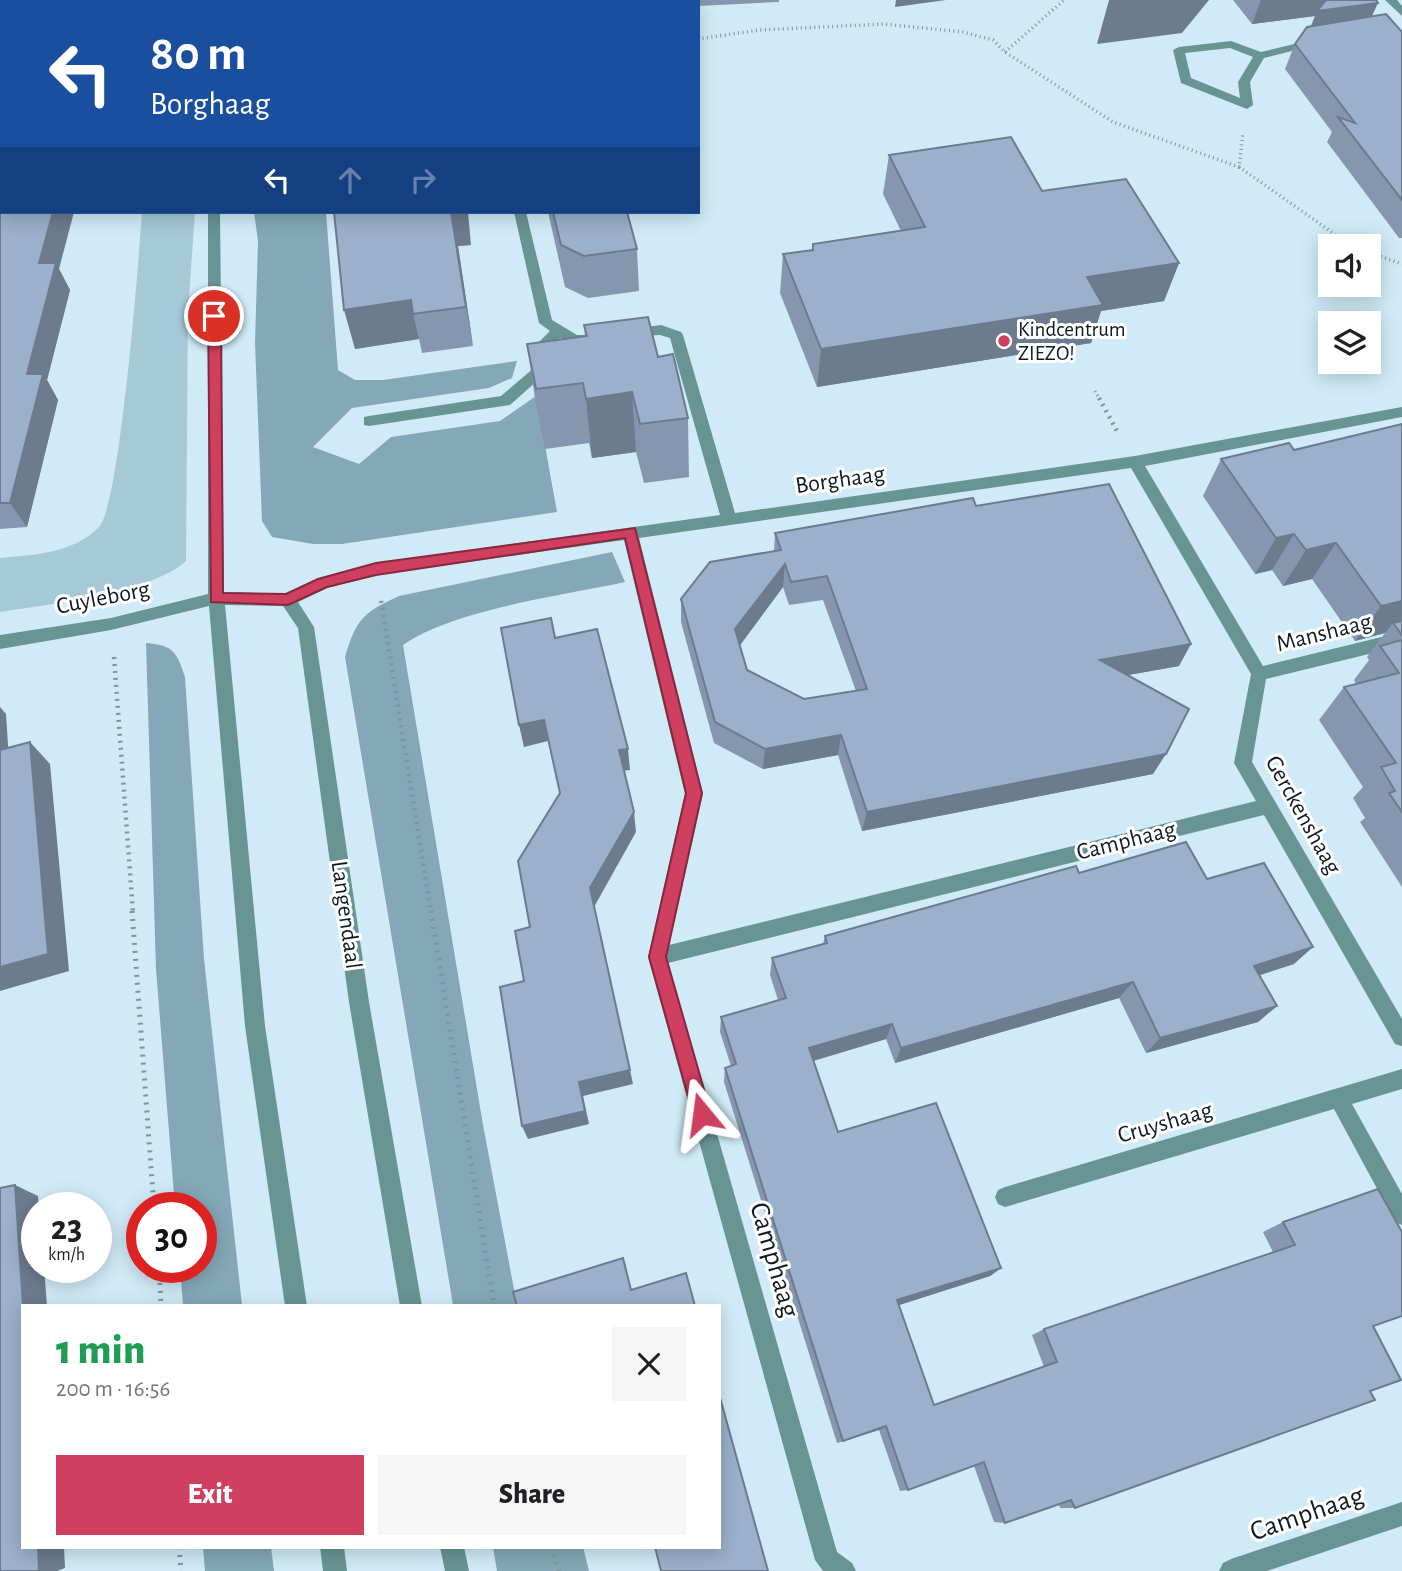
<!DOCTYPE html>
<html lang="en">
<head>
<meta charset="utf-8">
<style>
  :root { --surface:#fff; --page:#f6f6f6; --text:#202124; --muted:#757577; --accent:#cf3f5f }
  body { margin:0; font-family:"Alegreya Sans",sans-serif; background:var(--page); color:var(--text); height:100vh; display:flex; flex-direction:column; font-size:26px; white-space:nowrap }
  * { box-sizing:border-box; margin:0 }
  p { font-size:23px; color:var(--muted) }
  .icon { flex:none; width:38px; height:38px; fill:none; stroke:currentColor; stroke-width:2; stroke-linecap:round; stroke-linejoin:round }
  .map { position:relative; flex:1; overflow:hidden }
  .side { position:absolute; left:21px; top:1304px; width:700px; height:245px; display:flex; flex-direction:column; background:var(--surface); border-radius:0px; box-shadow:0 4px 18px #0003 }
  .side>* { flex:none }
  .banner { position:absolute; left:0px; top:0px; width:700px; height:214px; box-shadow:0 4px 18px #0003; background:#1a4fa0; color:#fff; overflow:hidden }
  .tools { position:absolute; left:1318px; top:234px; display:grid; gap:14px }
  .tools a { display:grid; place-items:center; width:63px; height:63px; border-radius:0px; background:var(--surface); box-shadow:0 4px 18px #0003; font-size:35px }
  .speed { position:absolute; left:21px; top:1192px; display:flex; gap:14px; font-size:35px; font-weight:700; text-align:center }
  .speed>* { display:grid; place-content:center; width:91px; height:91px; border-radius:50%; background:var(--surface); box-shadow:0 4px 18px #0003; line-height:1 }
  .speed small { font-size:18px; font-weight:400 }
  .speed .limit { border:10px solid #d22; background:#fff; color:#111 }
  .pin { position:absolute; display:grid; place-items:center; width:60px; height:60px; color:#fff; margin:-30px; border:4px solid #fff; border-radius:50%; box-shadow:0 2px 7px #0007 }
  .me { position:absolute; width:77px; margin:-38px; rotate:344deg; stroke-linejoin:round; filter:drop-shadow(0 0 5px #0008) }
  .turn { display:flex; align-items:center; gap:24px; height:147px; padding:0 35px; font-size:32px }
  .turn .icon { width:91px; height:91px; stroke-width:2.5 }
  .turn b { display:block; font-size:49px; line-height:60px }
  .lanes { display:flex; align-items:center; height:66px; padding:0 35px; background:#0003; justify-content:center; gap:35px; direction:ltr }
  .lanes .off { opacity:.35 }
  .round { display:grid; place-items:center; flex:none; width:74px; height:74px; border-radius:0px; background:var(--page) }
  .overview { display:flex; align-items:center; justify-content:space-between; height:119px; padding:0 35px }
  h1 { font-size:42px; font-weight:800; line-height:52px; color:#1e9e55 }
  .action { display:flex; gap:14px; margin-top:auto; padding:14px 35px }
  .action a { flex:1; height:80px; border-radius:0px; background:var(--accent); color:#fff; font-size:28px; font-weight:800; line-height:80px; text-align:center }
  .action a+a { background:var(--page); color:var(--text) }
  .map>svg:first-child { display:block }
  .green { fill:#a6c9d8 }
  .forest { fill:#84a8b7 }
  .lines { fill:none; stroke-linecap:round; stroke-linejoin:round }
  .path-far2 { stroke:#80949c; stroke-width:3.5; stroke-dasharray:1 3.5; stroke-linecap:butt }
  .path-far1 { stroke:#80949c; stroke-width:4.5; stroke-dasharray:2 5; stroke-linecap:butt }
  .path { stroke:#80949c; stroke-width:5; stroke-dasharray:2 6; stroke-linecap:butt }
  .minor { fill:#699494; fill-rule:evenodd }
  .wall { fill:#8597af; fill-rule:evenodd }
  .shaded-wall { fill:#6c7b8e }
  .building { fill:#9bb0cb; stroke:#6c7b8e; stroke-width:2; fill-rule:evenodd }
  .route { fill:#cf3f5f; stroke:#87293e; stroke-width:2 }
  .poi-dot { fill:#cf3f5f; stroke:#fff; stroke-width:2.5 }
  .labels { text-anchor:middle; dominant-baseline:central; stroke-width:6; stroke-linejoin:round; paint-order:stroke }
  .far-poi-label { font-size:21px; fill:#111b1f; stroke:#fff; text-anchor:start }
  .street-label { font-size:24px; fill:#111b1f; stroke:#fff }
  .near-street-label { font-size:28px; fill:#111b1f; stroke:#fff }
</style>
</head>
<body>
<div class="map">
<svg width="1402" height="1571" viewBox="0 0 1402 1571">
  <rect width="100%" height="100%" fill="#d0ebf7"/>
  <path class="green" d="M 142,212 L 195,212 L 188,312 L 186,561 C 154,592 46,605 0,612 L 0,558 C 34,555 74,553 99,527 C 120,505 139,257 142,212 Z"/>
  <g class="forest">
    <path d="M 254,212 L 326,212 L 338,370 L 355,380 L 383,380 L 517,361 L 512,378 L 489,388 L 352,408 L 313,447 L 359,464 L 391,437 L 500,421 L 536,396 L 557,512 L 342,544 L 313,544 L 272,537 L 262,521 L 255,343 L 258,241 Z"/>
    <path d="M 612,552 L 625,582 C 561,596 455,609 403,645 L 483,1125 L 517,1305 L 453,1305 L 345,657 C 356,619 364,612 399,596 Z"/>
    <path d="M 146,643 C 173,645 177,652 185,677 L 204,959 L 242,1305 L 183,1305 L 180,1267 L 201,1267 L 201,1208 L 175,1207 L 156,969 Z"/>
    <path d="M 203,1547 L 271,1547 L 274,1571 L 205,1571 Z"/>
    <path d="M 493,1547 L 583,1547 L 589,1571 L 497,1571 Z"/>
  </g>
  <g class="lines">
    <g class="path-far2">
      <path d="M 12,0 L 15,2"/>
      <path d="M 698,39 L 759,30 L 884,24 L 963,32 L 993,40 L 1005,52 L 1113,122 L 1239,167 L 1243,133"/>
      <path d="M 0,49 L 2,47"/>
      <path d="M 1005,52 L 1064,0"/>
      <path d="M 1239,167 L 1353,247"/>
      <path d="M 1368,252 L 1402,264"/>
      <path d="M 1095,391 L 1100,400"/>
    </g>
    <g class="path-far1">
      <path d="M 1099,398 L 1117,431"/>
      <path d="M 381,601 L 431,913"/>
      <path d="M 114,657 L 133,913"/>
    </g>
    <g class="path">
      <path d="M 132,911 L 154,1208"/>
      <path d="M 431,911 L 494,1306"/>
      <path d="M 159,1267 L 161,1306"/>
      <path d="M 179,1547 L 181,1571"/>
      <path d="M 551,1547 L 559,1571"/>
    </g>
    <g class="minor">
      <rect x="228" y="0" width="12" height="2"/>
      <rect x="465" y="0" width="12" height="2"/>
      <path d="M 1385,0 L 1397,0 L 1402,6 L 1402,16 Z"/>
      <path d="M 1316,39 L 1322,42 L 1320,44 L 1264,58 L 1250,82 L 1253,105 L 1247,109 L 1181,83 L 1173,50 L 1179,47 L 1231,41 L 1261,52 ZM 1230,48 L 1253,57 L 1238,82 L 1240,98 L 1191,78 L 1185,53 Z"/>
      <path d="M 208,212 L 220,212 L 224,592 L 286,594 L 317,579 L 376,563 L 720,515 L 670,338 L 660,335 L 624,337 L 624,331 L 629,329 L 661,325 L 681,332 L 683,335 L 735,513 L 1135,456 L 1402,407 L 1402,417 L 1145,466 L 1263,666 L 1402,632 L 1402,646 L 1266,679 L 1252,762 L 1402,1019 L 1402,1046 L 1395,1044 L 1264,815 L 668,963 L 837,1552 L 852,1563 L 856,1571 L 823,1571 L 815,1560 L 648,957 L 685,794 L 624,540 L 376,575 L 327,588 L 298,602 L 314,627 L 369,1002 L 422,1306 L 400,1306 L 349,1002 L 298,628 L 283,606 L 225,605 L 265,1026 L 307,1306 L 285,1306 L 245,1026 L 209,606 L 111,630 L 0,649 L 0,635 L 111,618 L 208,594 ZM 1131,468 L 1251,674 L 1234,763 L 1256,801 L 669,945 L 703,794 L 639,538 Z"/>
      <path d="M 514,212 L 526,212 L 552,320 L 577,335 L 600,335 L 600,341 L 575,345 L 560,338 L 545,351 L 549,368 L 547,372 L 510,405 L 369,426 L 364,425 L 364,417 L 369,416 L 501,396 L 535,367 L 531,350 L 550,331 L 539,323 Z"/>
      <path d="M 1402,1069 L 1402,1089 L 1352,1104 L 1402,1194 L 1402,1225 L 1395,1222 L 1334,1109 L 1005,1207 L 998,1204 L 995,1197 L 998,1190 L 1005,1187 Z"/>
      <path d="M 1402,1502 L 1402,1526 L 1267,1571 L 1219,1571 L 1223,1563 L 1231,1559 Z"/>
      <path d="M 320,1547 L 344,1547 L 347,1571 L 323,1571 Z"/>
      <path d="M 440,1547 L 464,1547 L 469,1571 L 445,1571 Z"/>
    </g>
  </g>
  <g class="wall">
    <rect x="301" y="0" width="146" height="2"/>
    <path d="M 500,0 L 779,0 L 779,2 L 698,6 L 698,2 L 500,2 Z"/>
    <path d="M 1233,0 L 1376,0 L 1372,16 L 1402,32 L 1402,238 L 1399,238 L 1327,142 L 1332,132 L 1285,69 L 1295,44 L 1311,26 L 1315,16 L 1252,24 Z"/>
    <path d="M 889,155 L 1042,191 L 1179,263 L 1164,301 L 1101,311 L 1091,343 L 817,387 L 780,293 L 783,254 L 812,250 L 901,231 L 883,194 Z"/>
    <path d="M 0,170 L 59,269 L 70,290 L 47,380 L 58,400 L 27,527 L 0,529 Z"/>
    <path d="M 334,212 L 471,245 L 458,246 L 473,346 L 422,353 L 419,339 L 355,349 Z"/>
    <path d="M 548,212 L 627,212 L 637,249 L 639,291 L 588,298 L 565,287 Z"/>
    <path d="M 584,325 L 658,357 L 688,418 L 689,477 L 644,483 L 636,452 L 592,458 L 589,443 L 545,449 L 536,405 L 527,344 L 585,337 Z"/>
    <path d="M 1402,424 L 1402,887 L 1360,822 L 1365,818 L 1353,798 L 1363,787 L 1319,720 L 1344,687 L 1356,684 L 1354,680 L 1369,660 L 1367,657 L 1385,633 L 1355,641 L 1312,579 L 1283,586 L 1272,570 L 1255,574 L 1203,496 L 1221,459 L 1294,450 Z"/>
    <path d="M 976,506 L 1179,666 L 1127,675 L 1153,774 L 862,831 L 838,755 L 763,769 L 714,743 L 681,622 L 681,599 L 774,551 L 775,533 ZM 783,587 L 789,605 L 823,600 L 856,691 L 804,699 L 747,670 L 740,645 Z"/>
    <path d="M 1079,873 L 1207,879 L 1294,964 L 1259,975 L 1277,1006 L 1258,1022 L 1146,1053 L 1119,998 L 895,1063 L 886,1039 L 813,1061 L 838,1132 L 1001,1268 L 990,1276 L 899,1305 L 934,1405 L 1044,1367 L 1032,1335 L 1044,1329 L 1273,1252 L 1263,1232 L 1283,1222 L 1373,1326 L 1370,1391 L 1075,1508 L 1060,1508 L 1059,1504 L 1005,1523 L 994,1522 L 974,1466 L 908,1490 L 900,1491 L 879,1430 L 837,1443 L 724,1082 L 725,1068 L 731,1066 L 720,1032 L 721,1017 L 778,1000 L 770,975 L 772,958 L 823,944 L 825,936 Z"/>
  </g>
  <g class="shaded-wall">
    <path d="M 896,0 L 946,0 L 895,7 Z"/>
    <path d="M 1109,0 L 1209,0 L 1182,33 L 1097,44 Z"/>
    <path d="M 1261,0 L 1329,0 L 1378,3 L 1366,29 L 1307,37 L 1315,16 L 1252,24 Z"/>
    <path d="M 53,212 L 74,212 L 59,269 L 70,290 L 47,380 L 58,400 L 27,527 L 10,503 L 27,374 L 39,263 Z"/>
    <path d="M 451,212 L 468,212 L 471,245 L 458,246 L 473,346 L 466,307 Z"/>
    <path d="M 1179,263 L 1164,301 L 1101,311 L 1091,343 L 817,387 L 821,349 L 1087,277 Z"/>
    <path d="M 411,300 L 413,314 L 419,339 L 355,349 L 344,310 Z"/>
    <path d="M 632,392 L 636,452 L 592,458 L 586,399 Z"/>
    <path d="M 1294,534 L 1272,570 L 1255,574 L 1276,538 Z"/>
    <path d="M 1336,543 L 1312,579 L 1283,586 L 1306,550 Z"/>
    <path d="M 785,564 L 783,587 L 735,652 L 735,629 Z"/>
    <path d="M 1402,601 L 1402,629 L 1393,623 L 1385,633 L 1355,641 L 1381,606 Z"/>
    <path d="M 1191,644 L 1179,666 L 1090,682 L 1100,660 Z"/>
    <path d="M 0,707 L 6,714 L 10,775 L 0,764 Z"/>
    <path d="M 544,720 L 548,741 L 524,747 L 519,725 Z"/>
    <path d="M 841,735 L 838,755 L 763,769 L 765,749 Z"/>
    <path d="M 30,742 L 50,764 L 69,971 L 0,991 L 0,967 Z"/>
    <path d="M 628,749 L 630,770 L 621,771 L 619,750 Z"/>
    <path d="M 1166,754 L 1153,774 L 862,831 L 867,812 Z"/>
    <path d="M 634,812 L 636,832 L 594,907 L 590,888 Z"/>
    <path d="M 1313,947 L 1294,964 L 1236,983 L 1254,966 Z"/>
    <path d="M 1133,982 L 1119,998 L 895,1063 L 901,1048 Z"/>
    <path d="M 1277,1006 L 1258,1022 L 1146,1053 L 1160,1038 Z"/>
    <path d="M 892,1024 L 886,1039 L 806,1063 L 809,1048 Z"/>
    <path d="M 630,1070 L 633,1084 L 583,1096 L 589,1124 L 528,1139 L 522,1126 L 579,1082 Z"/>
    <path d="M 15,1185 L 38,1196 L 39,1208 L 37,1208 L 37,1267 L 44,1267 L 47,1306 L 23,1306 Z"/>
    <path d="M 1001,1268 L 990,1276 L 890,1308 L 897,1300 Z"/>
    <path d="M 886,1426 L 879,1430 L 837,1443 L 843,1441 Z"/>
    <path d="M 38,1547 L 64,1547 L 65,1568 L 57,1571 L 37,1571 Z"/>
  </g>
  <g class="building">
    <rect x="301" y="0" width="122" height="2"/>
    <path d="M 502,0 L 572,0 L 531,2 L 503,2 Z"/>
    <path d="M 1326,0 L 1376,0 L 1378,3 L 1317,11 Z"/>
    <path d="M 1386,14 L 1402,32 L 1402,200 L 1338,117 L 1355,123 L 1295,44 L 1307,27 Z"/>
    <path d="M 1011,137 L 1042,191 L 1126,179 L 1179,263 L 1087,277 L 1103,305 L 821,349 L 783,254 L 813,250 L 813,244 L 925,227 L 889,155 Z"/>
    <path d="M 0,170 L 2,170 L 2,212 L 53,212 L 39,263 L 56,263 L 27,374 L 43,374 L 10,503 L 0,503 Z"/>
    <path d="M 334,212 L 451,212 L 466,307 L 413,314 L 411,300 L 344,310 Z"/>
    <path d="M 553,212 L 627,212 L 637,249 L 584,256 L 561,245 Z"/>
    <path d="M 648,317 L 658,357 L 673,354 L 688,418 L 640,424 L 632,392 L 586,399 L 583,383 L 536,389 L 527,344 L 587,336 L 584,325 Z"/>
    <path d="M 1402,424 L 1402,601 L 1381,606 L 1336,543 L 1306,550 L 1294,534 L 1276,538 L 1221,459 L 1289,443 L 1294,450 Z"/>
    <path d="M 1109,484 L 1191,644 L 1100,660 L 1189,709 L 1166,754 L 867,812 L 841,735 L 765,749 L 715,722 L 681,599 L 710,562 L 781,550 L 775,533 L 973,498 L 976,506 ZM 785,564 L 791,582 L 827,576 L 867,689 L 804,699 L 747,670 L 735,629 Z"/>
    <path d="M 551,618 L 555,638 L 597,629 L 628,749 L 619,750 L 634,812 L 590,888 L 630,1070 L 579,1082 L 585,1111 L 522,1126 L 500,987 L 524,981 L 515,931 L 530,927 L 518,861 L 560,793 L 544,720 L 519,725 L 501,628 Z"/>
    <path d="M 1402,621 L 1402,635 L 1393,623 Z"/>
    <path d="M 1402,640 L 1402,812 L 1389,793 L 1395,791 L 1381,767 L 1396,763 L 1344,687 L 1399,673 L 1380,646 Z"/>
    <path d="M 30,742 L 48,954 L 0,967 L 0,750 Z"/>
    <path d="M 1186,842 L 1207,879 L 1264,863 L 1313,947 L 1254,966 L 1277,1006 L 1160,1038 L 1133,982 L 901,1048 L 892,1024 L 809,1048 L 838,1132 L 936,1103 L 1001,1268 L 897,1300 L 934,1405 L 1057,1362 L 1044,1329 L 1295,1245 L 1283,1222 L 1378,1189 L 1402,1232 L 1402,1316 L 1373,1326 L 1401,1380 L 1370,1391 L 1375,1400 L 1075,1508 L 1071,1500 L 1005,1523 L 984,1462 L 908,1490 L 886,1426 L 843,1441 L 725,1068 L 736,1064 L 721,1017 L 786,998 L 772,958 L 827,943 L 825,936 L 1076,866 L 1079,873 Z"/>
    <path d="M 15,1185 L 23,1306 L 23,1547 L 38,1547 L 39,1570 L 37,1571 L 0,1571 L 0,1188 Z"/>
    <path d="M 623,1258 L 631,1290 L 686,1273 L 695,1306 L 517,1306 L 513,1292 Z"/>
    <path d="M 719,1394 L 768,1571 L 661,1571 L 655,1547 L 719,1547 Z"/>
  </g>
  <path class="route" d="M 214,312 L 221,316 L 223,593 L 286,594 L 318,579 L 376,563 L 635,528 L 702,793 L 666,957 L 711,1114 L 708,1121 L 702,1123 L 695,1121 L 693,1114 L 649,957 L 686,793 L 625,538 L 376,575 L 327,587 L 288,605 L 211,602 L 208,316 Z"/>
  <circle class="poi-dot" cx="1004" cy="341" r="7"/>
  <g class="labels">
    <g class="far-poi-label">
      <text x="1018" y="329">Kindcentrum<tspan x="1018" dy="24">ZIEZO!</tspan></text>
    </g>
    <g class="street-label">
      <text transform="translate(840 480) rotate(-8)">Borghaag</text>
      <text transform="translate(103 598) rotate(-11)">Cuyleborg</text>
      <text transform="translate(1324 633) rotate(-14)">Manshaag</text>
      <text transform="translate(1303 815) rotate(61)">Gerckenshaag</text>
      <text transform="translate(1126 841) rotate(-14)">Camphaag</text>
      <text transform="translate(346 915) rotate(82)">Langendaal</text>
      <text transform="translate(1165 1123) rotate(-16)">Cruyshaag</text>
    </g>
    <g class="near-street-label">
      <text transform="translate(774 1260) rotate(74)">Camphaag</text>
      <text transform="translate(1307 1514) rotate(-19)">Camphaag</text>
    </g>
  </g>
</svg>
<div class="tools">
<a><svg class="icon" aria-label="sound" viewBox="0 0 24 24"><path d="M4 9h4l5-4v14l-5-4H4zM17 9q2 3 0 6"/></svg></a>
<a><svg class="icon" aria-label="layers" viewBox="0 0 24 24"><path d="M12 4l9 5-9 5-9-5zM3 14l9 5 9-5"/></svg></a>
</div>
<div class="speed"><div>23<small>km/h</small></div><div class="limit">30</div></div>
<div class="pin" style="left:214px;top:316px;background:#d93025"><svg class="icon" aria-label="arrive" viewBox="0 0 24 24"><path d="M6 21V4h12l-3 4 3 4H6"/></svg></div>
<svg class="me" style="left:702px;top:1114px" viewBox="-20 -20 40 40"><path d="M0-17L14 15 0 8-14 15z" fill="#cf3f5f" stroke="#fff" stroke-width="4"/></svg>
<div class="banner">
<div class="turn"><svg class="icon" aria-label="left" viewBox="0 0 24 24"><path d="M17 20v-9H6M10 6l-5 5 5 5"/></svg><div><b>80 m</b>Borghaag</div></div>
<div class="lanes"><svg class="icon" aria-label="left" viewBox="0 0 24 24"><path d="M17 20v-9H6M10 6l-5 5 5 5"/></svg><svg class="icon off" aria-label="ahead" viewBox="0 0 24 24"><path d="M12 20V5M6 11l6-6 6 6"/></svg><svg class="icon off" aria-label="right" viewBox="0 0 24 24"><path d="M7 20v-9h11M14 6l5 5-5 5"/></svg></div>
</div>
<section class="side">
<div class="overview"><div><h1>1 min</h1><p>200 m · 16:56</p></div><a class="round"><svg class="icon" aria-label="close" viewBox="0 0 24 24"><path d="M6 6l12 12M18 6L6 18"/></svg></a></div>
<div class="action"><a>Exit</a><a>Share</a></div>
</section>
</div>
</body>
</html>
